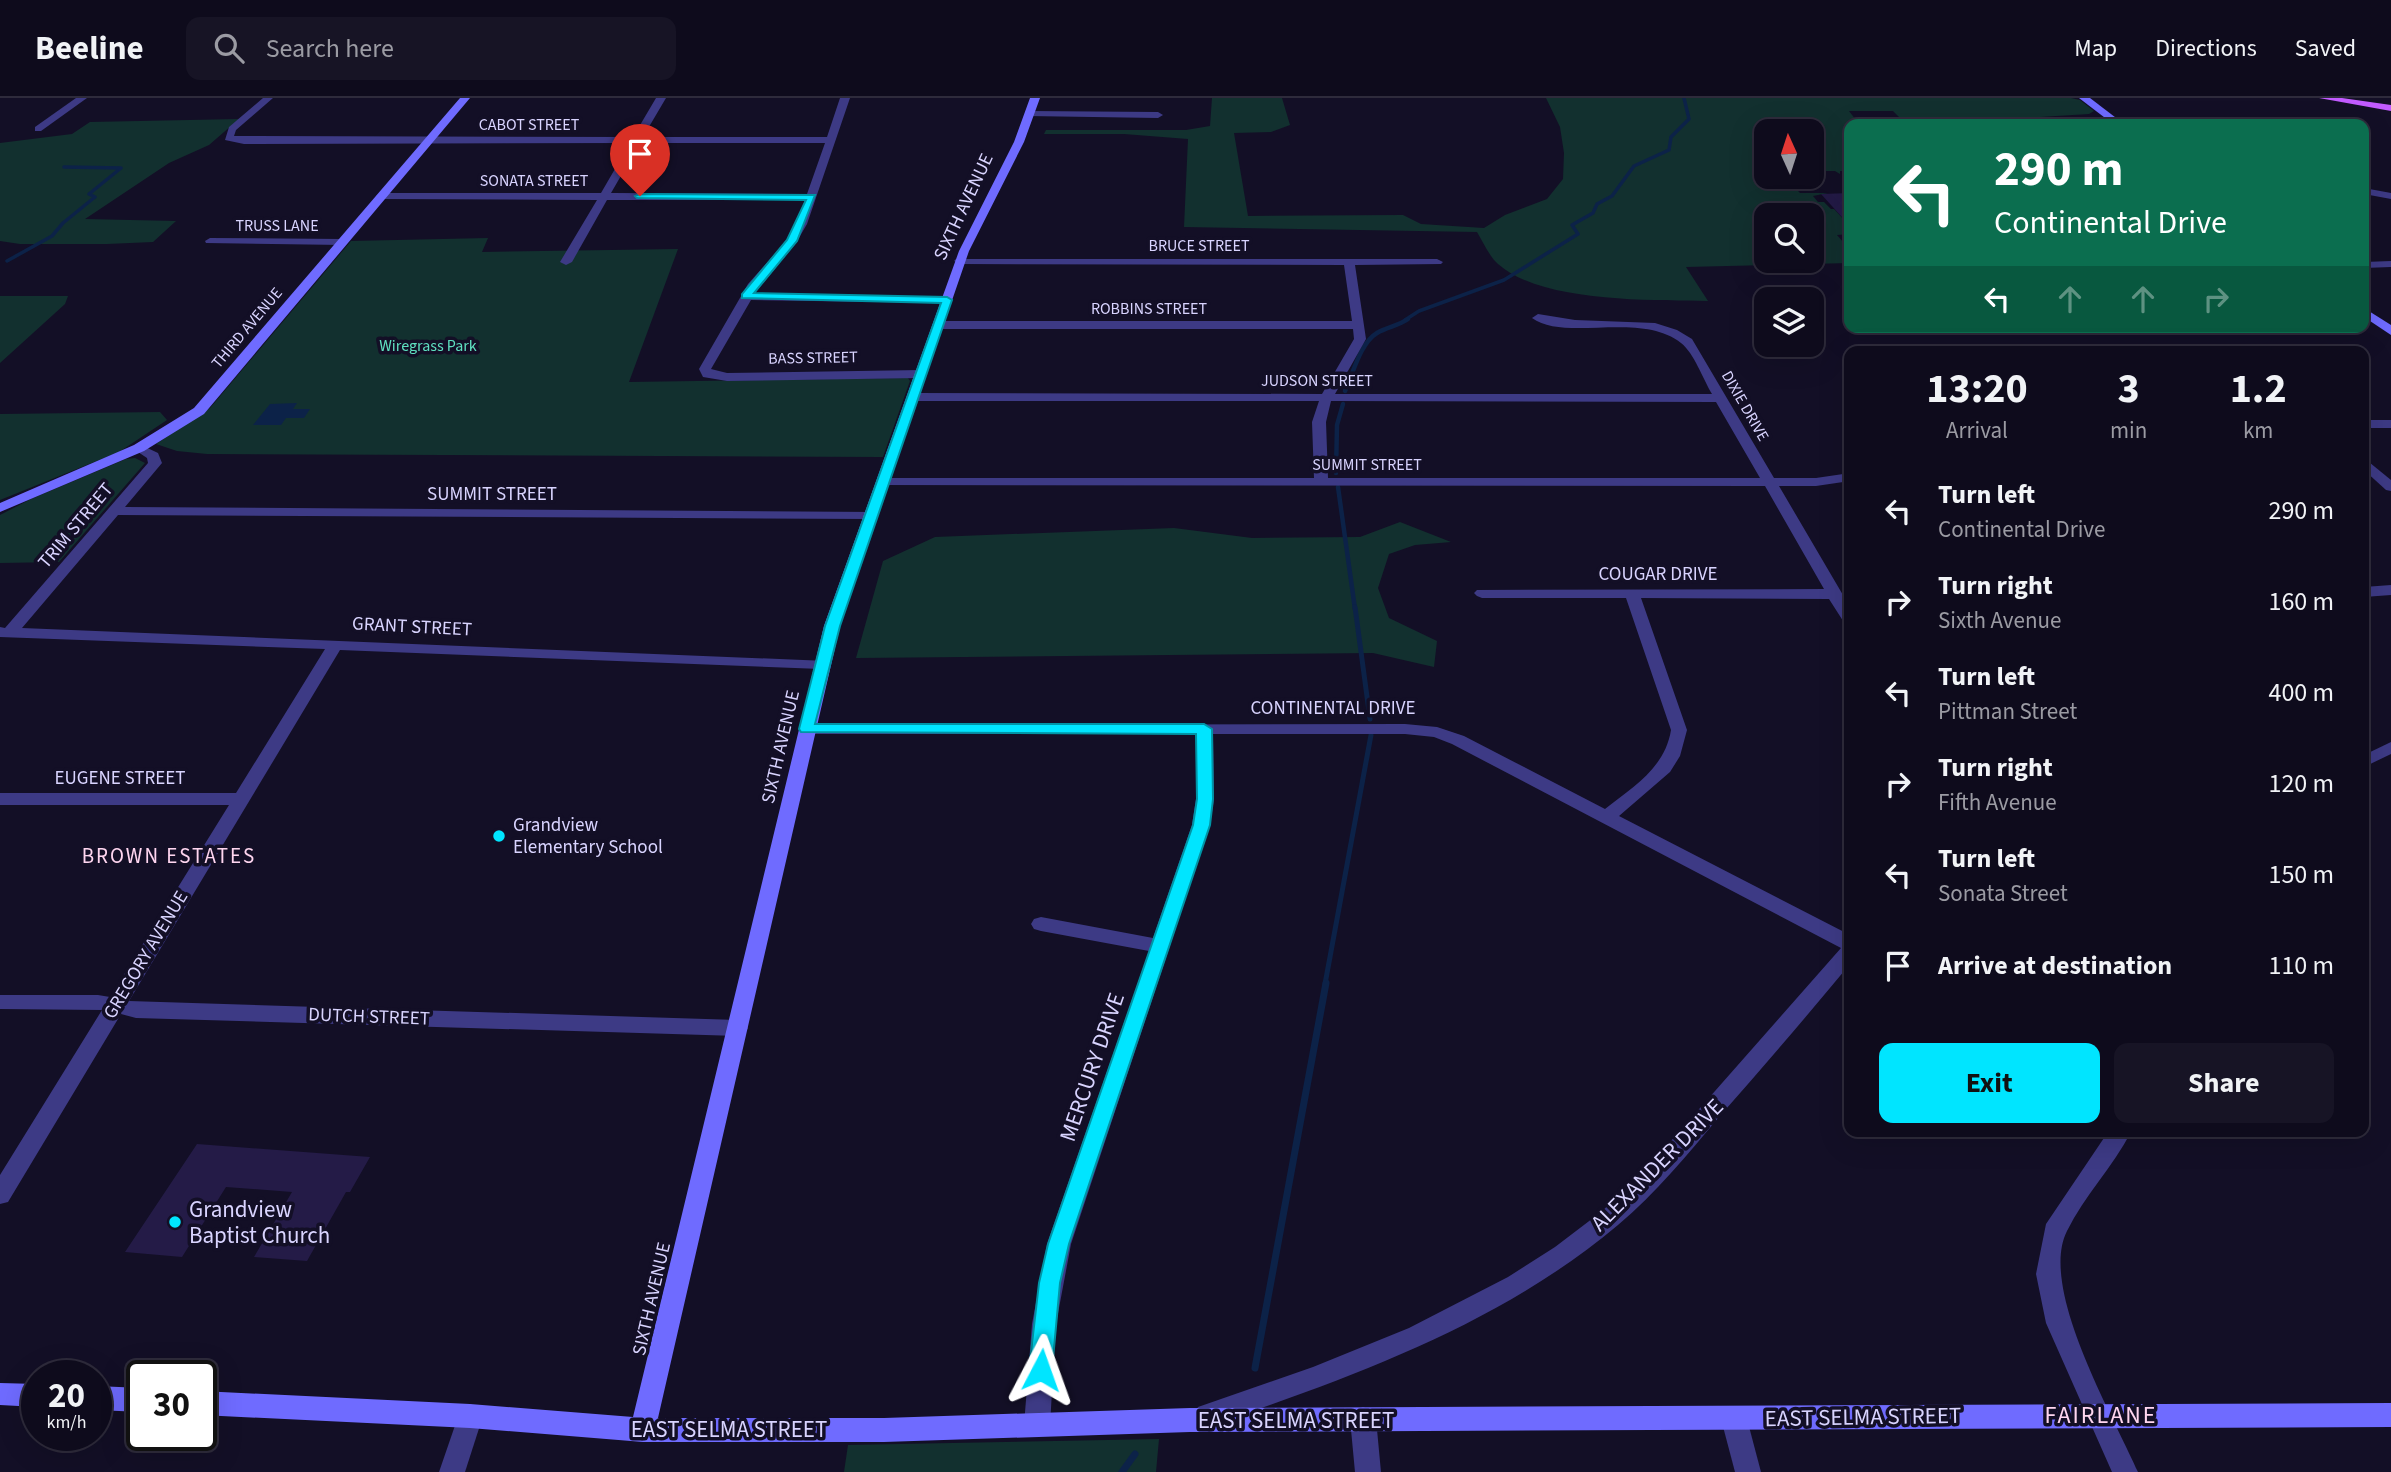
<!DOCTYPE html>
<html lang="en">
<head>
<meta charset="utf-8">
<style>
  :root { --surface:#0e0b1c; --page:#171425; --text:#f1f3f6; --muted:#9b9ba3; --line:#2e2b3b; --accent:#00e5ff }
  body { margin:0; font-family:"Source Sans 3",sans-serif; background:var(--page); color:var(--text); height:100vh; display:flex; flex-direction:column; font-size:26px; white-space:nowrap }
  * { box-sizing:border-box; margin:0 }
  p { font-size:23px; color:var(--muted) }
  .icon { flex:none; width:38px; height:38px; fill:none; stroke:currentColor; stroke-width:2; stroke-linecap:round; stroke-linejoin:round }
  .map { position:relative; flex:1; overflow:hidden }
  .drawer { position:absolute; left:1844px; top:248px; width:525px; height:791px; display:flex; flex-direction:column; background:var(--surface); border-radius:14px; box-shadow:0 7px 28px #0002,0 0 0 2px var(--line) }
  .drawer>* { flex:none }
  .guide { position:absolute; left:1844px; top:21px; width:525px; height:214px; border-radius:14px; box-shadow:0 7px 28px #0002,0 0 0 2px var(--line); background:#0b6e4f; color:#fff; overflow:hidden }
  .needle { width:46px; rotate:357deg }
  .tools { position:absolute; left:1754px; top:21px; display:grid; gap:14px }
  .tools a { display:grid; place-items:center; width:70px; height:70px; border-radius:14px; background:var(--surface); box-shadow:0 7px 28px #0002,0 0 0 2px var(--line); font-size:35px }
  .speed { position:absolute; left:21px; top:1262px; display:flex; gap:14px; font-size:35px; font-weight:700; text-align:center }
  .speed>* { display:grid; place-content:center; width:91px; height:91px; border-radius:50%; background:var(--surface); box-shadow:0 7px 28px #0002,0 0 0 2px var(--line); line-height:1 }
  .speed small { font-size:18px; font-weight:400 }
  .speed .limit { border:4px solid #111; border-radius:10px; background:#fff; color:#111 }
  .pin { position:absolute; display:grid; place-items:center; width:60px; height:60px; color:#fff; margin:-72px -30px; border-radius:50% 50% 50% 0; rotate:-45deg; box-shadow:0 0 7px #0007 }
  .pin .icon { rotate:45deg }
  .me { position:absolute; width:77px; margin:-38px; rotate:4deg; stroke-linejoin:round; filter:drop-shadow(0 0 5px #0008) }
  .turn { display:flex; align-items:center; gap:24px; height:147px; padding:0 35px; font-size:32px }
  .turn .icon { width:91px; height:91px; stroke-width:2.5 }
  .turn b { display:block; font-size:49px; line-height:60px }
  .lanes { display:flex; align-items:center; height:66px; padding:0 35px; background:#0003; justify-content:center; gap:35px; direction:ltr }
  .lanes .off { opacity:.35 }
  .eta { display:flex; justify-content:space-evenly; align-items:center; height:119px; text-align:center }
  .eta b { font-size:42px; font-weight:700; line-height:49px }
  .action { display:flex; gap:14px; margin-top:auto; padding:14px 35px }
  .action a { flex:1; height:80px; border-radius:14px; background:var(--accent); color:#111; font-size:28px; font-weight:700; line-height:80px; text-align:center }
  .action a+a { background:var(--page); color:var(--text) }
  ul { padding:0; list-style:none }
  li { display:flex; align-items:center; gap:21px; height:91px; padding:0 35px }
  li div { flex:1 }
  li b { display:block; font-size:26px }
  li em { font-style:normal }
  header { display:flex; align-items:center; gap:42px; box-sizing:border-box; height:98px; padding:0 35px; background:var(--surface); border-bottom:2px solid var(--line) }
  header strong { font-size:33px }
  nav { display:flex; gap:38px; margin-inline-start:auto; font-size:24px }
  .search { width:490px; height:63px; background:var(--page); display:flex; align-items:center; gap:18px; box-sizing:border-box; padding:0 24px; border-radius:14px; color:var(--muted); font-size:26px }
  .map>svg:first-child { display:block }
  .green { fill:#12302f; fill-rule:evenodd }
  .water { fill:#0c2248 }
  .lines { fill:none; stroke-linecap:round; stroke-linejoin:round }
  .stream-far3 { stroke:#0c2248; stroke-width:3.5 }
  .stream-far2 { stroke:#0c2248; stroke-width:4.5 }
  .stream-far1 { stroke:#0c2248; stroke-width:5 }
  .stream { stroke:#0c2248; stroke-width:7 }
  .building { fill:#241b47 }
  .street { fill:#3d3a85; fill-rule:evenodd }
  .secondary { fill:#6f6bff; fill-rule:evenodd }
  .primary { fill:#c25bff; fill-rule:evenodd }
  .route { fill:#00e5ff; stroke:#0095a6; stroke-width:2 }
  .poi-dot { fill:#00e5ff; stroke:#130f26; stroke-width:2.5 }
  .labels { text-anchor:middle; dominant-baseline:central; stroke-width:7; stroke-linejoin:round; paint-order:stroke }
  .far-street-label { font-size:16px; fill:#d9d4ff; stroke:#130f26 }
  .far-park-label { font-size:16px; fill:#5fe0c0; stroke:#130f26 }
  .street-label { font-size:19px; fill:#d9d4ff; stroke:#130f26 }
  .poi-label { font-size:19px; fill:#d9d4ff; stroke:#130f26; text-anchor:start }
  .neighbourhood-label { font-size:21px; letter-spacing:2px; fill:#ffd6f0; stroke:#130f26 }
  .near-street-label { font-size:23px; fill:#d9d4ff; stroke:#130f26 }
  .near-poi-label { font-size:23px; fill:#d9d4ff; stroke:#130f26; text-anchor:start }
  .near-neighbourhood-label { font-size:24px; letter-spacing:2px; fill:#ffd6f0; stroke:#130f26 }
</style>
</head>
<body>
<header>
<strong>Beeline</strong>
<div class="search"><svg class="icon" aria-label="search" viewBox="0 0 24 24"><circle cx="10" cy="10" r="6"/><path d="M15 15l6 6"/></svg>Search here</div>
<nav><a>Map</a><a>Directions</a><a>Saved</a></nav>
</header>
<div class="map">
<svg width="2391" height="1374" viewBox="0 0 2391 1374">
  <rect width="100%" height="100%" fill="#130f26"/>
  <g class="green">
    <path d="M 1212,0 L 1282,0 L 1290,27 L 1271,34 L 1234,35 L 1248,118 L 1403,117 L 1421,126 L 1484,130 L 1505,117 L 1547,101 L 1563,81 L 1564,55 L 1560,29 L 1546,0 L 2071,0 L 2080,2 L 2094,13 L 2089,16 L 1989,22 L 1902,22 L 1893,13 L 1849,13 L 1859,26 L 1850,26 L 1850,73 L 1840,73 L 1840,76 L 1835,73 L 1811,73 L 1811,33 L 1766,33 L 1766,79 L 1785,79 L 1800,95 L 1828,95 L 1813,98 L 1818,104 L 1824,104 L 1831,111 L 1834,111 L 1850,128 L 1850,136 L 1837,137 L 1850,152 L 1850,165 L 1686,169 L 1708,203 C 1651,202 1542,205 1498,166 C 1489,158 1483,144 1477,134 L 1184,129 L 1188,41 L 1124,36 L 1044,36 L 1046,32 L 1186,32 L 1210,28 ZM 1766,117 L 1811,117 L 1811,163 L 1766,163 Z"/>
    <path d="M 239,21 L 209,47 L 169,65 L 85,121 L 176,123 L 153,144 L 107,146 L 20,146 L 0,143 L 0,45 L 72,36 L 90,24 Z"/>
    <path d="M 488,140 L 482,154 L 678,151 L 629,284 L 908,280 L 910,283 L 883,359 L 207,356 L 177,353 L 156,346 L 210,310 L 351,143 Z"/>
    <path d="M 0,198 L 68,198 L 65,206 L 0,265 Z"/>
    <path d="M 160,314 L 167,322 L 119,354 L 0,402 L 0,316 Z"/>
    <path d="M 135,360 L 145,365 L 59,464 L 0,465 L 0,417 L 31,401 L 126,361 Z"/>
    <path d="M 1400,424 L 1451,444 L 1415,447 L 1389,456 L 1378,490 L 1389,520 L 1437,543 L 1434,569 L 1373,555 L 856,560 L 883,463 L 935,439 L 1174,430 L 1252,440 L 1360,439 Z"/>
    <path d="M 1159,1341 L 1156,1374 L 844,1374 L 848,1347 Z"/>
  </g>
  <path class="water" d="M 297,305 L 293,311 L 310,311 L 304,320 L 286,320 L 281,327 L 253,327 L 270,306 Z"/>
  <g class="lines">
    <g class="stream-far3">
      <path d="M 7,163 L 52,138 L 63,125 L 95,99 L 89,96 L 121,70 L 64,69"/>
      <path d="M 1405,222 L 1419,213 L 1504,182 L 1578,136 L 1572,127 L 1593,115 L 1597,106 L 1612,98 L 1634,68 L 1669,52 L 1671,39 L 1689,21 L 1684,0"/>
    </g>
    <g class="stream-far2">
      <path d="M 1345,293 C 1353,276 1360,245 1377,235 C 1387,229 1398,228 1408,221"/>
      <path d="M 1336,375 L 1337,327 L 1343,306"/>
      <path d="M 1338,389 L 1355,511"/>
    </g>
    <g class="stream-far1">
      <path d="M 1355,509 L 1370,621"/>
      <path d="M 1325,886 L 1371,637"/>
    </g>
    <g class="stream">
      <path d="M 1255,1270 L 1326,885"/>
      <path d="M 1122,1374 L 1135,1356"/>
    </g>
  </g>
  <g class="building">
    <path d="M 1850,95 L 1850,128 L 1821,96 Z"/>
    <path d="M 197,1046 L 370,1059 L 350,1094 L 346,1094 L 307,1163 L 254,1159 L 292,1094 L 226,1089 L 182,1159 L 125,1154 Z"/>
  </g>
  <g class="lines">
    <g class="street">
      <path d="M 76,0 L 87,0 L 41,33 L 35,33 L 35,29 Z"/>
      <path d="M 263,0 L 273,0 L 236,32 L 234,38 L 633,39 L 656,0 L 666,0 L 643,39 L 827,39 L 840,0 L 850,0 L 807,126 L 796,145 L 755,195 L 947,199 L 953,202 L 947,205 L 751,202 L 711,271 L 727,275 L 921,272 L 927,276 L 921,280 L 727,283 L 703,279 L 699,271 L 748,186 L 788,141 L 797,126 L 805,102 L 607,102 L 572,164 L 566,167 L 560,164 L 597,102 L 381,101 L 376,98 L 381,95 L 601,95 L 630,45 L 244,46 L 225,42 L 229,29 ZM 640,45 L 825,45 L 807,96 L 611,95 Z"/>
      <path d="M 1030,13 L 1158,14 L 1163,17 L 1158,20 L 1027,18 L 1025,16 Z"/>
      <path d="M 2364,90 L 2391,95 L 2391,101 L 2364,96 Z"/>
      <path d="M 210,140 L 343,141 L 348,144 L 343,147 L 206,145 L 205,143 Z"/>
      <path d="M 956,161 L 1437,161 L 1443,164 L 1441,166 L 1355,167 L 1366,241 L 1335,296 L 1712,296 C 1703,281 1694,255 1681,245 C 1641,213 1564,244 1532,220 L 1538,216 L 1575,222 L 1655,225 L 1677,232 L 1692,241 L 1774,380 L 1816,380 L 1850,375 L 1850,383 L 1816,388 L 1779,388 L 1850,509 L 1850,528 L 1845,526 L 1829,501 L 1641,500 L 1687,632 L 1680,658 L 1670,674 L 1619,718 L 1850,837 L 1850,866 C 1807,918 1763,969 1719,1019 C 1687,1057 1656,1095 1618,1127 C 1499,1227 1352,1279 1207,1329 L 1198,1325 L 1194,1317 L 1198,1309 L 1313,1269 L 1409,1230 L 1508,1179 L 1555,1149 L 1601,1114 L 1641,1077 L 1841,850 L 1452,646 L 1434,639 L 1405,636 L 1213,636 L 1214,701 L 1210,727 L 1071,1146 L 1056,1226 L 1050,1327 L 1046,1335 L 1037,1339 L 1028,1335 L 1024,1327 L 1032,1226 L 1047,1146 L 1149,853 L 1041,833 L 1034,831 L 1031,826 L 1034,821 L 1041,819 L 1153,840 L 1192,727 L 1196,701 L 1196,636 L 807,636 L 801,635 L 799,631 L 801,627 L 1405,626 L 1437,629 L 1464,638 L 1605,711 C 1633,689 1665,670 1671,632 L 1626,500 L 1482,500 L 1477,498 L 1474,495 L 1477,492 L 1824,491 L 1765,388 L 878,387 L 878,381 L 883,380 L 1314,380 L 1312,324 L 1319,303 L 913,303 L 907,299 L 913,295 L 1322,296 L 1354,241 L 1353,231 L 938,231 L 932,227 L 938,223 L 1352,223 L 1344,167 L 960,166 L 954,163 ZM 1331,303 L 1716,304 L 1760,380 L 1328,380 L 1326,324 Z"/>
      <path d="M 2391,163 L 2391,169 L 2364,170 L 2364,164 Z"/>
      <rect x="2364" y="322" width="27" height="8"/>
      <path d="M 139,346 L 158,355 L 162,365 L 125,409 L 876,414 L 878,417 L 871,421 L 118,417 L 22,530 L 827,563 L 829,566 L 821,571 L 340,552 L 129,903 L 738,922 L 745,925 L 748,930 L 745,935 L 738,938 L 136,920 L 121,916 L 8,1104 L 0,1106 L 0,1077 L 102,912 L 0,911 L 0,897 L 98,897 L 110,899 L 229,707 L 0,707 L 0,695 L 236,695 L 325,551 L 0,539 L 0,529 L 5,530 L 148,365 L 147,360 L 132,350 Z"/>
      <path d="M 2364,360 L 2391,382 L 2391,393 L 2386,392 L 2364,372 Z"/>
      <path d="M 2391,487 L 2391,497 L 2364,499 L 2364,489 Z"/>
      <path d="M 2391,644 L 2391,656 L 2364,669 L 2364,657 Z"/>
      <path d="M 2108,1034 L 2131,1034 C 2113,1069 2084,1098 2067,1133 C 2038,1190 2114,1319 2138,1374 L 2112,1374 L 2046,1225 L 2036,1176 L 2046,1126 Z"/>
      <path d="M 470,1306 L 479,1310 L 483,1318 L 465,1374 L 439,1374 L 461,1310 Z"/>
      <path d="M 1363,1309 L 1372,1313 L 1376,1321 L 1381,1374 L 1355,1374 L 1350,1321 L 1354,1313 Z"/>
      <path d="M 1734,1309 L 1743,1313 L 1747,1321 L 1761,1374 L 1735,1374 L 1721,1321 L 1725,1313 Z"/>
    </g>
    <g class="secondary">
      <path d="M 460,0 L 470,0 L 204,316 L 144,353 L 0,414 L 0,405 L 134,347 L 194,310 Z"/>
      <path d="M 1030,0 L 1040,0 L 1024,44 L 969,153 L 840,528 L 658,1320 L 884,1320 L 1190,1310 L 2391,1305 L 2391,1329 L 1190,1334 L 884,1344 L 643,1344 L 470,1330 L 201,1317 L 201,1293 L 470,1306 L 633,1319 L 824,528 L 959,153 L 1014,44 Z"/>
      <path d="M 2079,0 L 2090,0 L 2124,26 L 2113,26 Z"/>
      <path d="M 2364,210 L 2391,227 L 2391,237 L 2364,219 Z"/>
      <path d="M 0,1285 L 37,1286 L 37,1309 L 0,1307 Z"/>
      <path d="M 96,1288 L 142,1290 L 142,1314 L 96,1312 Z"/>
    </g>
    <path class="primary" d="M 2319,0 L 2342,0 L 2391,7 L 2391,13 Z"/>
  </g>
  <path class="route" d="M 640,96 L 815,97 L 797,143 L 754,195 L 947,199 L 952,202 L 840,528 L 815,626 L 1204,626 L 1212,631 L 1213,701 L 1210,727 L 1069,1146 L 1060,1185 L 1052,1272 L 1049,1279 L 1041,1282 L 1033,1279 L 1029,1272 L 1039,1185 L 1048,1146 L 1193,727 L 1197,701 L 1196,636 L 801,634 L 799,631 L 825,528 L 941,205 L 742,200 L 742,196 L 787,142 L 806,102 L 637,100 L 635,98 Z"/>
  <g class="poi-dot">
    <circle cx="499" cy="738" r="7"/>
    <circle cx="175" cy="1124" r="7"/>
  </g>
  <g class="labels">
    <g class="far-street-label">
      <text x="529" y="27">CABOT STREET</text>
      <text x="534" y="83">SONATA STREET</text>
      <text x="277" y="128">TRUSS LANE</text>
      <text x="1199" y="148">BRUCE STREET</text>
      <text x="1149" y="211">ROBBINS STREET</text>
      <text transform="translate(247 230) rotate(-50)">THIRD AVENUE</text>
      <text transform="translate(813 260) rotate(-1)">BASS STREET</text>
      <text x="1317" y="283">JUDSON STREET</text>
      <text transform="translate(1745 308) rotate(60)">DIXIE DRIVE</text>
      <text x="1367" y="367">SUMMIT STREET</text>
    </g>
    <g class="far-park-label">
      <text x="428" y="248">Wiregrass Park</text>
    </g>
    <g class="street-label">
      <text transform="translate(964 109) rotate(-65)">SIXTH AVENUE</text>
      <text x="492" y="396">SUMMIT STREET</text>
      <text transform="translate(76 428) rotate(-50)">TRIM STREET</text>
      <text x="1658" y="476">COUGAR DRIVE</text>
      <text transform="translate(412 529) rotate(3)">GRANT STREET</text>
      <text x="1333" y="610">CONTINENTAL DRIVE</text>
      <text transform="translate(781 649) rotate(-77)">SIXTH AVENUE</text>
      <text x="120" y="680">EUGENE STREET</text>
      <text transform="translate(146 857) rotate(-59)">GREGORY AVENUE</text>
      <text transform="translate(369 919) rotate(2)">DUTCH STREET</text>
      <text transform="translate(652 1201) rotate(-77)">SIXTH AVENUE</text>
    </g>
    <g class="poi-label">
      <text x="513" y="727">Grandview<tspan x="513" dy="22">Elementary School</tspan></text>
    </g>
    <g class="neighbourhood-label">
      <text x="169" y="758">BROWN ESTATES</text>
    </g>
    <g class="near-street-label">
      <text transform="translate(1092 969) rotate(-71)">MERCURY DRIVE</text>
      <text transform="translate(1657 1067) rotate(-45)">ALEXANDER DRIVE</text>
      <text transform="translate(1863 1319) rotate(-1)">EAST SELMA STREET</text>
      <text x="1296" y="1322">EAST SELMA STREET</text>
      <text x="729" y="1331">EAST SELMA STREET</text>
    </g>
    <g class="near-poi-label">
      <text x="189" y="1111">Grandview<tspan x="189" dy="26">Baptist Church</tspan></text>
    </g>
    <g class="near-neighbourhood-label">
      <text x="2101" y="1317">FAIRLANE</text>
    </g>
  </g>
</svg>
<div class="tools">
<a><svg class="needle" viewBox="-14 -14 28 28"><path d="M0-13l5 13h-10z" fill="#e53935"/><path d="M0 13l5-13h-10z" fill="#9b9ba3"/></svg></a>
<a><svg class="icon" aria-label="search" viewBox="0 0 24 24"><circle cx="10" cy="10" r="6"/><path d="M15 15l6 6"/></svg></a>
<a><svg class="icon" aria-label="layers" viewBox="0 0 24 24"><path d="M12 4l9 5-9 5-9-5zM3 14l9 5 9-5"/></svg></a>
</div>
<div class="speed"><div>20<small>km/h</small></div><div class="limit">30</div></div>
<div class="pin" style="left:640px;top:98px;background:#d93025"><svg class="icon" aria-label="arrive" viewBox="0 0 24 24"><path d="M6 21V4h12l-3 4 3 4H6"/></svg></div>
<svg class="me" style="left:1041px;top:1272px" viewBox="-20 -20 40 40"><path d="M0-17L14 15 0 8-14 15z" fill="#00e5ff" stroke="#fff" stroke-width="4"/></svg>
<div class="guide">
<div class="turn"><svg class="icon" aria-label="left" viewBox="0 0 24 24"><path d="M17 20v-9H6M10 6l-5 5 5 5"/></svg><div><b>290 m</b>Continental Drive</div></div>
<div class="lanes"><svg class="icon" aria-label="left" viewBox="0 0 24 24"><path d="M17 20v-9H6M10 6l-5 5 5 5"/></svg><svg class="icon off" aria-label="ahead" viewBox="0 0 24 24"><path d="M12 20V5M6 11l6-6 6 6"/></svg><svg class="icon off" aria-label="ahead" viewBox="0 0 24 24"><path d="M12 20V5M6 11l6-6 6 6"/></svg><svg class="icon off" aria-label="right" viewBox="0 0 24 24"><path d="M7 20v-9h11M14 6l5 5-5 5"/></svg></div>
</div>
<section class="drawer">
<div class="eta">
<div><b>13:20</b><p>Arrival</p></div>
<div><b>3</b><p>min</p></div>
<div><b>1.2</b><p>km</p></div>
</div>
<ul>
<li><svg class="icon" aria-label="left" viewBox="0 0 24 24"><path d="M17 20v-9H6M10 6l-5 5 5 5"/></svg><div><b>Turn left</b><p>Continental Drive</p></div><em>290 m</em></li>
<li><svg class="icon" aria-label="right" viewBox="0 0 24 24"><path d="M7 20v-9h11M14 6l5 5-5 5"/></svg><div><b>Turn right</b><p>Sixth Avenue</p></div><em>160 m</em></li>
<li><svg class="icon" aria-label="left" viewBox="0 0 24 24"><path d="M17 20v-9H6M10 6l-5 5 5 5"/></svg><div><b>Turn left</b><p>Pittman Street</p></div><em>400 m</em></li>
<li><svg class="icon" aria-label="right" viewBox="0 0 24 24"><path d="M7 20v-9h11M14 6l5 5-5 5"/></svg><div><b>Turn right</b><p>Fifth Avenue</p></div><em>120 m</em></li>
<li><svg class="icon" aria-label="left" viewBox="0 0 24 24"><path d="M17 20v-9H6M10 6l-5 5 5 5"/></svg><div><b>Turn left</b><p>Sonata Street</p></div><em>150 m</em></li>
<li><svg class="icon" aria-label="arrive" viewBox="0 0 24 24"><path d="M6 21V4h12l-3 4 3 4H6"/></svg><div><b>Arrive at destination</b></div><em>110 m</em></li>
</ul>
<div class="action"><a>Exit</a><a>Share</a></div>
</section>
</div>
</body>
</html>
